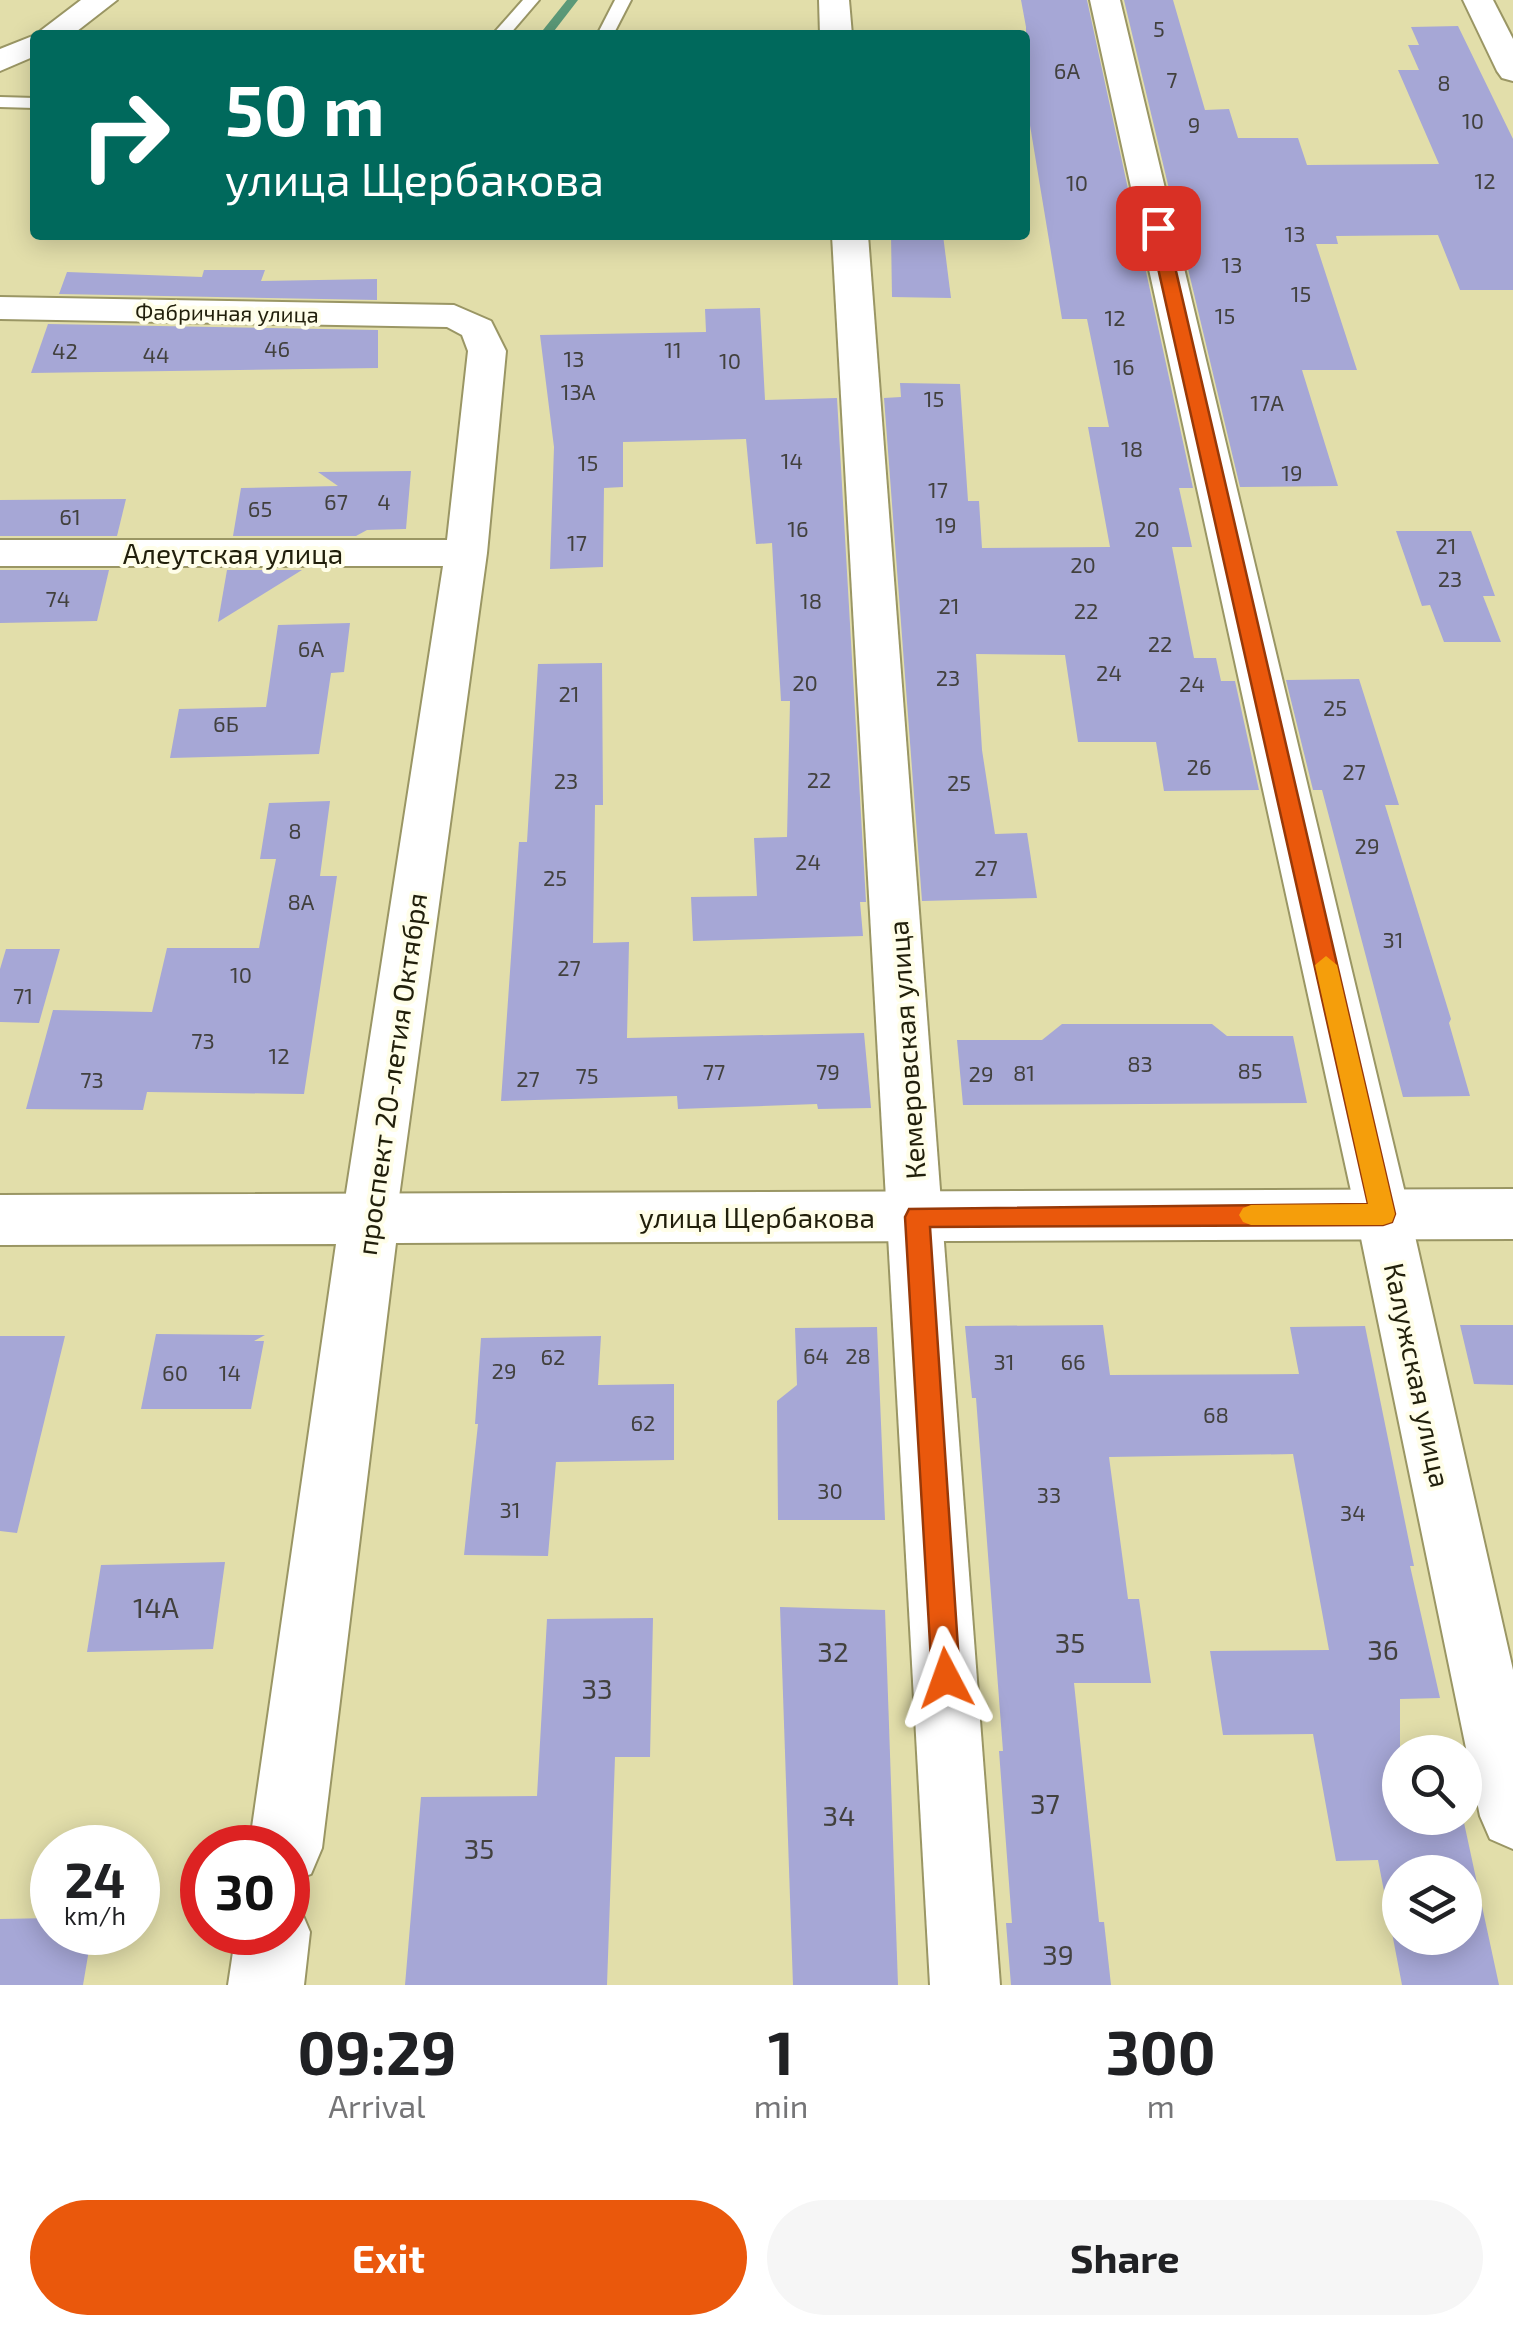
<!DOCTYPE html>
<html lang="en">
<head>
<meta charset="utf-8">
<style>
  :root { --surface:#fff; --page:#f6f6f6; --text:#202124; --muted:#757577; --accent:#ea580c }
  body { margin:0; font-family:"Exo 2",sans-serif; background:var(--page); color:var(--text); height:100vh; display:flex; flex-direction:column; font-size:38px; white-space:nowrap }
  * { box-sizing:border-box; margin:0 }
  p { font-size:32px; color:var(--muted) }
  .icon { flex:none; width:55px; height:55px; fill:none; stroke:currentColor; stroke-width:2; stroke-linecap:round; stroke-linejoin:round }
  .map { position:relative; height:1985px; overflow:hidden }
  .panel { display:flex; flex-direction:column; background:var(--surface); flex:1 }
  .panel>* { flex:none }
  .banner { position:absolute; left:30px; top:30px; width:1000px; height:210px; border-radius:10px; box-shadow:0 5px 25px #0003; background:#00695c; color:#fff; overflow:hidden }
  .fabs { position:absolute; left:1382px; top:1735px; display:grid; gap:20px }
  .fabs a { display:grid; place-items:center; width:100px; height:100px; border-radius:50%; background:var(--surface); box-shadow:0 5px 25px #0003; font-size:50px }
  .speed { position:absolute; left:30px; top:1825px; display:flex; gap:20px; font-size:50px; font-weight:700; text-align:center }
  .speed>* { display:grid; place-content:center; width:130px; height:130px; border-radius:50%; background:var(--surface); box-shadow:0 5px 25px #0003; line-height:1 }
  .speed small { font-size:25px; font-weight:400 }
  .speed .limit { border:15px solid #d22; background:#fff; color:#111 }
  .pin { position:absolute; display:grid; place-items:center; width:85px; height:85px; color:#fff; margin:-42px; border-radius:20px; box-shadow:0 5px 15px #0006 }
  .me { position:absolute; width:110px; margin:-55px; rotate:356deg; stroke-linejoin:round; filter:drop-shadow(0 0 8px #0008) }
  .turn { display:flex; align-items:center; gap:35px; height:210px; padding:0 30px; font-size:45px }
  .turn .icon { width:130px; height:130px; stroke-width:2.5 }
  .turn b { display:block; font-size:70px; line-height:85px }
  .eta { display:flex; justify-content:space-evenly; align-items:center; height:170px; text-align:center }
  .eta b { font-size:60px; font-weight:700; line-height:70px }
  .cta { display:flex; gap:20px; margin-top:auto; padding:20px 30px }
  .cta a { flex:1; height:115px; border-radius:60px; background:var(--accent); color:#fff; font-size:40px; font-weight:700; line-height:115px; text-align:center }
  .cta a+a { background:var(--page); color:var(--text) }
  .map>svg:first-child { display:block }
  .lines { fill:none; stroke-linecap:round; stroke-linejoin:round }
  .stream { fill:#5b9978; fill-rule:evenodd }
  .building { fill:#a6a7d6; fill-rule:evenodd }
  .service-casing { stroke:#9a9664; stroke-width:4 }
  .minor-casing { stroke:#9a9664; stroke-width:4 }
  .tertiary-casing { stroke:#9a9664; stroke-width:4 }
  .service { fill:#fff; fill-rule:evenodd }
  .minor { fill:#fff; fill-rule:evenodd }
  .tertiary { fill:#fff; fill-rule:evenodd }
  .route { fill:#ea580c; stroke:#983908; stroke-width:2.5 }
  .slow { fill:#f59e0b }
  .labels { text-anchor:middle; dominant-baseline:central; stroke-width:8; stroke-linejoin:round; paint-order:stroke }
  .number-label { font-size:22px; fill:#42413e }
  .far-street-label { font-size:22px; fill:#211f0b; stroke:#fffee9 }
  .street-label { font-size:28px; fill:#211f0b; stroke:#fffee9 }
  .near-number-label { font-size:28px; fill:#42413e }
</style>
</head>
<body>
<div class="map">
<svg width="1513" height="1985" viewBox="0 0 1513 1985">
  <rect width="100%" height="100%" fill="#e2deaa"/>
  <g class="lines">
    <path class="stream" d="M 567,0 L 578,0 L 551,35 L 539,35 Z"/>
  </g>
  <g class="building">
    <path d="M 1021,0 L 1087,0 L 1193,488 L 1179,488 L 1192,547 L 1172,547 L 1194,658 L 1216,658 L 1221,681 L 1235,681 L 1259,790 L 1164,791 L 1156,742 L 1078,742 L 1065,655 L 976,654 L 982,750 L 995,834 L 1027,833 L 1037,898 L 922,901 L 884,398 L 901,397 L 900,383 L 960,384 L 968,501 L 979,501 L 982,548 L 1110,547 L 1088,427 L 1109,427 L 1087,319 L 1062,319 L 1025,95 L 1026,27 Z"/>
    <path d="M 1124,0 L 1173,0 L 1205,110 L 1229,109 L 1238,138 L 1298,138 L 1307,165 L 1439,164 L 1398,70 L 1419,70 L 1408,45 L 1419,45 L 1411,27 L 1458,26 L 1513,139 L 1513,290 L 1460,290 L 1438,235 L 1336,236 L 1338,244 L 1316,244 L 1357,370 L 1302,370 L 1338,486 L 1240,487 Z"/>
    <path d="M 891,235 L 943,235 L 951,298 L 892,297 Z"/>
    <path d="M 204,270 L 265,270 L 261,281 L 377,279 L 377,300 L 59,294 L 67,272 L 202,277 Z"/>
    <path d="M 760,308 L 765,400 L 837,398 L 866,902 L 860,902 L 863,936 L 693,941 L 691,897 L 757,896 L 754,838 L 787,837 L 790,701 L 781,701 L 772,543 L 756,544 L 746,439 L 623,442 L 623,487 L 604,488 L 603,567 L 550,569 L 554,447 L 540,335 L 706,332 L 705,309 Z"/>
    <path d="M 48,324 L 378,330 L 378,368 L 31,373 Z"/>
    <path d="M 411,471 L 406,529 L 367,530 L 356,536 L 233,536 L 241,488 L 338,486 L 318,472 Z"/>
    <path d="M 126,499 L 117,536 L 0,536 L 0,500 Z"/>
    <path d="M 1396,531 L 1471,531 L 1495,596 L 1483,596 L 1501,642 L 1444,642 L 1430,605 L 1422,606 Z"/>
    <path d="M 0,570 L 109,570 L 97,621 L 0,623 Z"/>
    <path d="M 227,570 L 302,570 L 218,622 Z"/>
    <path d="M 350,623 L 344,672 L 331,673 L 319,754 L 170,758 L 179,709 L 266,707 L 278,625 Z"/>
    <path d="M 602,663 L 603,805 L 595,805 L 593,943 L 629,942 L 627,1038 L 864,1033 L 871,1108 L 818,1109 L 817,1104 L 678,1109 L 677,1096 L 501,1101 L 519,842 L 527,842 L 538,664 Z"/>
    <path d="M 1359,679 L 1399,805 L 1385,805 L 1451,1019 L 1449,1023 L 1470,1096 L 1403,1097 L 1322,790 L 1313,790 L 1286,680 Z"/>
    <path d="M 330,801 L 320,876 L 337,876 L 304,1094 L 147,1092 L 143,1110 L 26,1109 L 53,1010 L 152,1012 L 167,948 L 259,948 L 276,859 L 260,859 L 269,803 Z"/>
    <path d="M 6,949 L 60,949 L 39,1023 L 0,1022 L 0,969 Z"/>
    <path d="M 1062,1024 L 1212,1024 L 1227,1036 L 1293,1036 L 1307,1103 L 963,1105 L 957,1040 L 1042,1040 Z"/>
    <path d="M 1103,1325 L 1110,1375 L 1299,1374 L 1290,1327 L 1365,1326 L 1414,1566 L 1410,1566 L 1440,1698 L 1400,1699 L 1400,1818 L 1463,1818 L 1499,1985 L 1402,1985 L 1378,1860 L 1336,1861 L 1313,1734 L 1223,1735 L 1210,1651 L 1329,1650 L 1293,1454 L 1109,1457 L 1128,1599 L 1139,1599 L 1151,1683 L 1074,1683 L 1099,1922 L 1104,1922 L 1111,1985 L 1011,1985 L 1006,1923 L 1012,1923 L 999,1751 L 1003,1751 L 976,1398 L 972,1398 L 965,1326 ZM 1400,1872 L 1465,1872 L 1465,1938 L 1400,1938 Z"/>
    <path d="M 1460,1325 L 1513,1325 L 1513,1385 L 1474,1384 Z"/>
    <path d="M 877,1327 L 885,1520 L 778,1520 L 777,1401 L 797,1385 L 795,1328 Z"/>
    <path d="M 156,1334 L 265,1335 L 254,1341 L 264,1341 L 251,1409 L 141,1409 Z"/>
    <path d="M 0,1336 L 65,1336 L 17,1533 L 0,1531 Z"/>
    <path d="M 601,1336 L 598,1385 L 674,1384 L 674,1460 L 556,1462 L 548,1556 L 464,1555 L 478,1424 L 475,1424 L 481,1338 Z"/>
    <path d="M 225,1562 L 213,1649 L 87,1652 L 101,1565 Z"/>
    <path d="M 780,1607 L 885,1610 L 898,1985 L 793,1985 Z"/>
    <path d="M 653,1618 L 650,1757 L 615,1757 L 607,1985 L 405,1985 L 421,1797 L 537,1796 L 547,1619 Z"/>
    <path d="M 52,1918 L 52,1932 L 92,1932 L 83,1985 L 0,1985 L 0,1919 Z"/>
  </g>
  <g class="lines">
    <g class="service-casing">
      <g id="service">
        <path d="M 523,0 L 539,0 L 509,35 L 492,35 Z"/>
        <path d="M 615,0 L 631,0 L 613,35 L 597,35 Z"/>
        <path d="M 0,97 L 35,98 L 35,108 L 0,107 Z"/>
      </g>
    </g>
    <g class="minor-casing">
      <g id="minor">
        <path d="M 81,0 L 117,0 L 72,35 L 35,35 L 35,56 L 0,71 L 0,49 L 35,35 Z"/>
        <path d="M 819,0 L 849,0 L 852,35 L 820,35 Z"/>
        <path d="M 1090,0 L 1120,0 L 1410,1214 L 1513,1670 L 1513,1849 L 1490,1839 L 1480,1816 L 1356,1214 Z"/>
        <path d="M 1463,0 L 1493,0 L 1513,39 L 1513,81 L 1502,78 L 1497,71 Z"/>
        <path d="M 832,235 L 868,235 L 1000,1985 L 930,1985 Z"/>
        <path d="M 0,297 L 454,305 L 491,321 L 506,351 L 487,553 L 396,1219 L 388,1235 L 369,1242 L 350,1235 L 342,1219 L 443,566 L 0,566 L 0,540 L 447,540 L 468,351 L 462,335 L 447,327 L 0,319 Z"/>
      </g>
    </g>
    <g class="tertiary-casing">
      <g id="tertiary">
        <path d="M 1513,1189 L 1513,1239 L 396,1243 L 322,1848 L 311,1874 L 288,1883 L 288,1848 L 249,1848 L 336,1244 L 0,1245 L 0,1195 Z"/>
        <path d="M 288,1901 L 299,1906 L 310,1932 L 304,1985 L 228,1985 L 236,1932 L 288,1932 Z"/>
      </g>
    </g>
    <use href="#service" class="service"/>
    <use href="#minor" class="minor"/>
    <use href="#tertiary" class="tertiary"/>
  </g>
  <path class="route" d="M 1152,224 L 1166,228 L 1395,1214 L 1392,1222 L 1383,1225 L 930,1227 L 960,1678 L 956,1688 L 946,1692 L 936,1688 L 932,1678 L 905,1217 L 909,1209 L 1368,1204 L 1149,228 Z"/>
  <path class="slow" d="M 1326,956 L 1337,965 L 1395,1214 L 1392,1222 L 1383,1225 L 1251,1225 L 1243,1222 L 1239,1215 L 1243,1208 L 1251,1205 L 1368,1204 L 1315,965 Z"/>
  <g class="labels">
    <g class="number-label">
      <text x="1159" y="28">5</text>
      <text x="1067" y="70">6А</text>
      <text x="1172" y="79">7</text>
      <text x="1444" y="82">8</text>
      <text x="1473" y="120">10</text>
      <text x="1194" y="124">9</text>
      <text x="1485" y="180">12</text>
      <text x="1077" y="182">10</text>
      <text x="1295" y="233">13</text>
      <text x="1232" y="264">13</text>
      <text x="1301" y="293">15</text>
      <text x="1225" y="315">15</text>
      <text x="1115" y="317">12</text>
      <text x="277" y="348">46</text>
      <text x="673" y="349">11</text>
      <text x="65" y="350">42</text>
      <text x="156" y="354">44</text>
      <text x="574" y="358">13</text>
      <text x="730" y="360">10</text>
      <text x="1124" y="366">16</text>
      <text x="578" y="391">13А</text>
      <text x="934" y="398">15</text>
      <text x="1267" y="402">17А</text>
      <text x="1132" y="448">18</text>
      <text x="792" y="460">14</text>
      <text x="588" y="462">15</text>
      <text x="1292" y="472">19</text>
      <text x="938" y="489">17</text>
      <text x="336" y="501">67</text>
      <text x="384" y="501">4</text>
      <text x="260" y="508">65</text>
      <text x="70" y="516">61</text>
      <text x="946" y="524">19</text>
      <text x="798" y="528">16</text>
      <text x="1147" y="528">20</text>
      <text x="577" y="542">17</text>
      <text x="1446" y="545">21</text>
      <text x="1083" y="564">20</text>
      <text x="1450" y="578">23</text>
      <text x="58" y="598">74</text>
      <text x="811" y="600">18</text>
      <text x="949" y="605">21</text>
      <text x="1086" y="610">22</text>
      <text x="1160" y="643">22</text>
      <text x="311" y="648">6А</text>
      <text x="1109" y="672">24</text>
      <text x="948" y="677">23</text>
      <text x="805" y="682">20</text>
      <text x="1192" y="683">24</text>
      <text x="569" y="693">21</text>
      <text x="1335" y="707">25</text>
      <text x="226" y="723">6Б</text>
      <text x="1199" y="766">26</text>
      <text x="1354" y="771">27</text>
      <text x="819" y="779">22</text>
      <text x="566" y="780">23</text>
      <text x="959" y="782">25</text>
      <text x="295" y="830">8</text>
      <text x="1367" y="845">29</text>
      <text x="808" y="861">24</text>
      <text x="986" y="867">27</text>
      <text x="555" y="877">25</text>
      <text x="301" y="901">8А</text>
      <text x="1393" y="939">31</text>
      <text x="569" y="967">27</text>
      <text x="241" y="974">10</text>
      <text x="23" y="995">71</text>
      <text x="203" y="1040">73</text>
      <text x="279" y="1055">12</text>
      <text x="1140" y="1063">83</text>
      <text x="1250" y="1070">85</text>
      <text x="714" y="1071">77</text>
      <text x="828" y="1071">79</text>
      <text x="1024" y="1072">81</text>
      <text x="981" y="1073">29</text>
      <text x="587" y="1075">75</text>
      <text x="528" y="1078">27</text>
      <text x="92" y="1079">73</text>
      <text x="816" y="1355">64</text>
      <text x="858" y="1355">28</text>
      <text x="553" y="1356">62</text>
      <text x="1004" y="1361">31</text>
      <text x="1073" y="1361">66</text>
      <text x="504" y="1370">29</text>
      <text x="175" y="1372">60</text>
      <text x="230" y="1372">14</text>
      <text x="1216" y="1414">68</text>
      <text x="643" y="1422">62</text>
      <text x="830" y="1490">30</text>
      <text x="1049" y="1494">33</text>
      <text x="510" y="1509">31</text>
      <text x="1353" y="1512">34</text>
    </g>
    <g class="far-street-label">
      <text transform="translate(227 312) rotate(1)">Фабричная улица</text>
    </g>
    <g class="street-label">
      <text x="233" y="553">Алеутская улица</text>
      <text transform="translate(906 1050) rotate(-94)">Кемеровская улица</text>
      <text transform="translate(391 1074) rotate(-82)">проспект 20-летия Октября</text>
      <text x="757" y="1217">улица Щербакова</text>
      <text transform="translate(1418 1375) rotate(78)">Калужская улица</text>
    </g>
    <g class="near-number-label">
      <text x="156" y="1607">14А</text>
      <text x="1070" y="1642">35</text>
      <text x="1383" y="1649">36</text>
      <text x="833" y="1651">32</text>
      <text x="597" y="1688">33</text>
      <text x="1045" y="1803">37</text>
      <text x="839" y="1815">34</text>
      <text x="479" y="1848">35</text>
      <text x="1058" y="1954">39</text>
    </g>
  </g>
</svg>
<div class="fabs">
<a><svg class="icon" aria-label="search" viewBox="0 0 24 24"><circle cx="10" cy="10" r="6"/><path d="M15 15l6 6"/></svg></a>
<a><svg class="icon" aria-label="layers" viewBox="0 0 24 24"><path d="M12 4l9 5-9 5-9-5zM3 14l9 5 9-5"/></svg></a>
</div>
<div class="speed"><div>24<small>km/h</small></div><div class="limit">30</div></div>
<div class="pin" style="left:1158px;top:228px;background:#d93025"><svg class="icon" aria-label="arrive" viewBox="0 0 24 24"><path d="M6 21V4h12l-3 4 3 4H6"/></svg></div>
<svg class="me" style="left:946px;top:1678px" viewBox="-20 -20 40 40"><path d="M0-17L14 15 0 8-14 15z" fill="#ea580c" stroke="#fff" stroke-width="4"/></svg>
<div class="banner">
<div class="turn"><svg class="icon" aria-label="right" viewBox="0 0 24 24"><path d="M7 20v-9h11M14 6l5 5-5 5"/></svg><div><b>50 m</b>улица Щербакова</div></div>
</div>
</div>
<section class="panel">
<div class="eta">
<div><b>09:29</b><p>Arrival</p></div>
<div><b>1</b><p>min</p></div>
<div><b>300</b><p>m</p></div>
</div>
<div class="cta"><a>Exit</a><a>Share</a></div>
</section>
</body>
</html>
